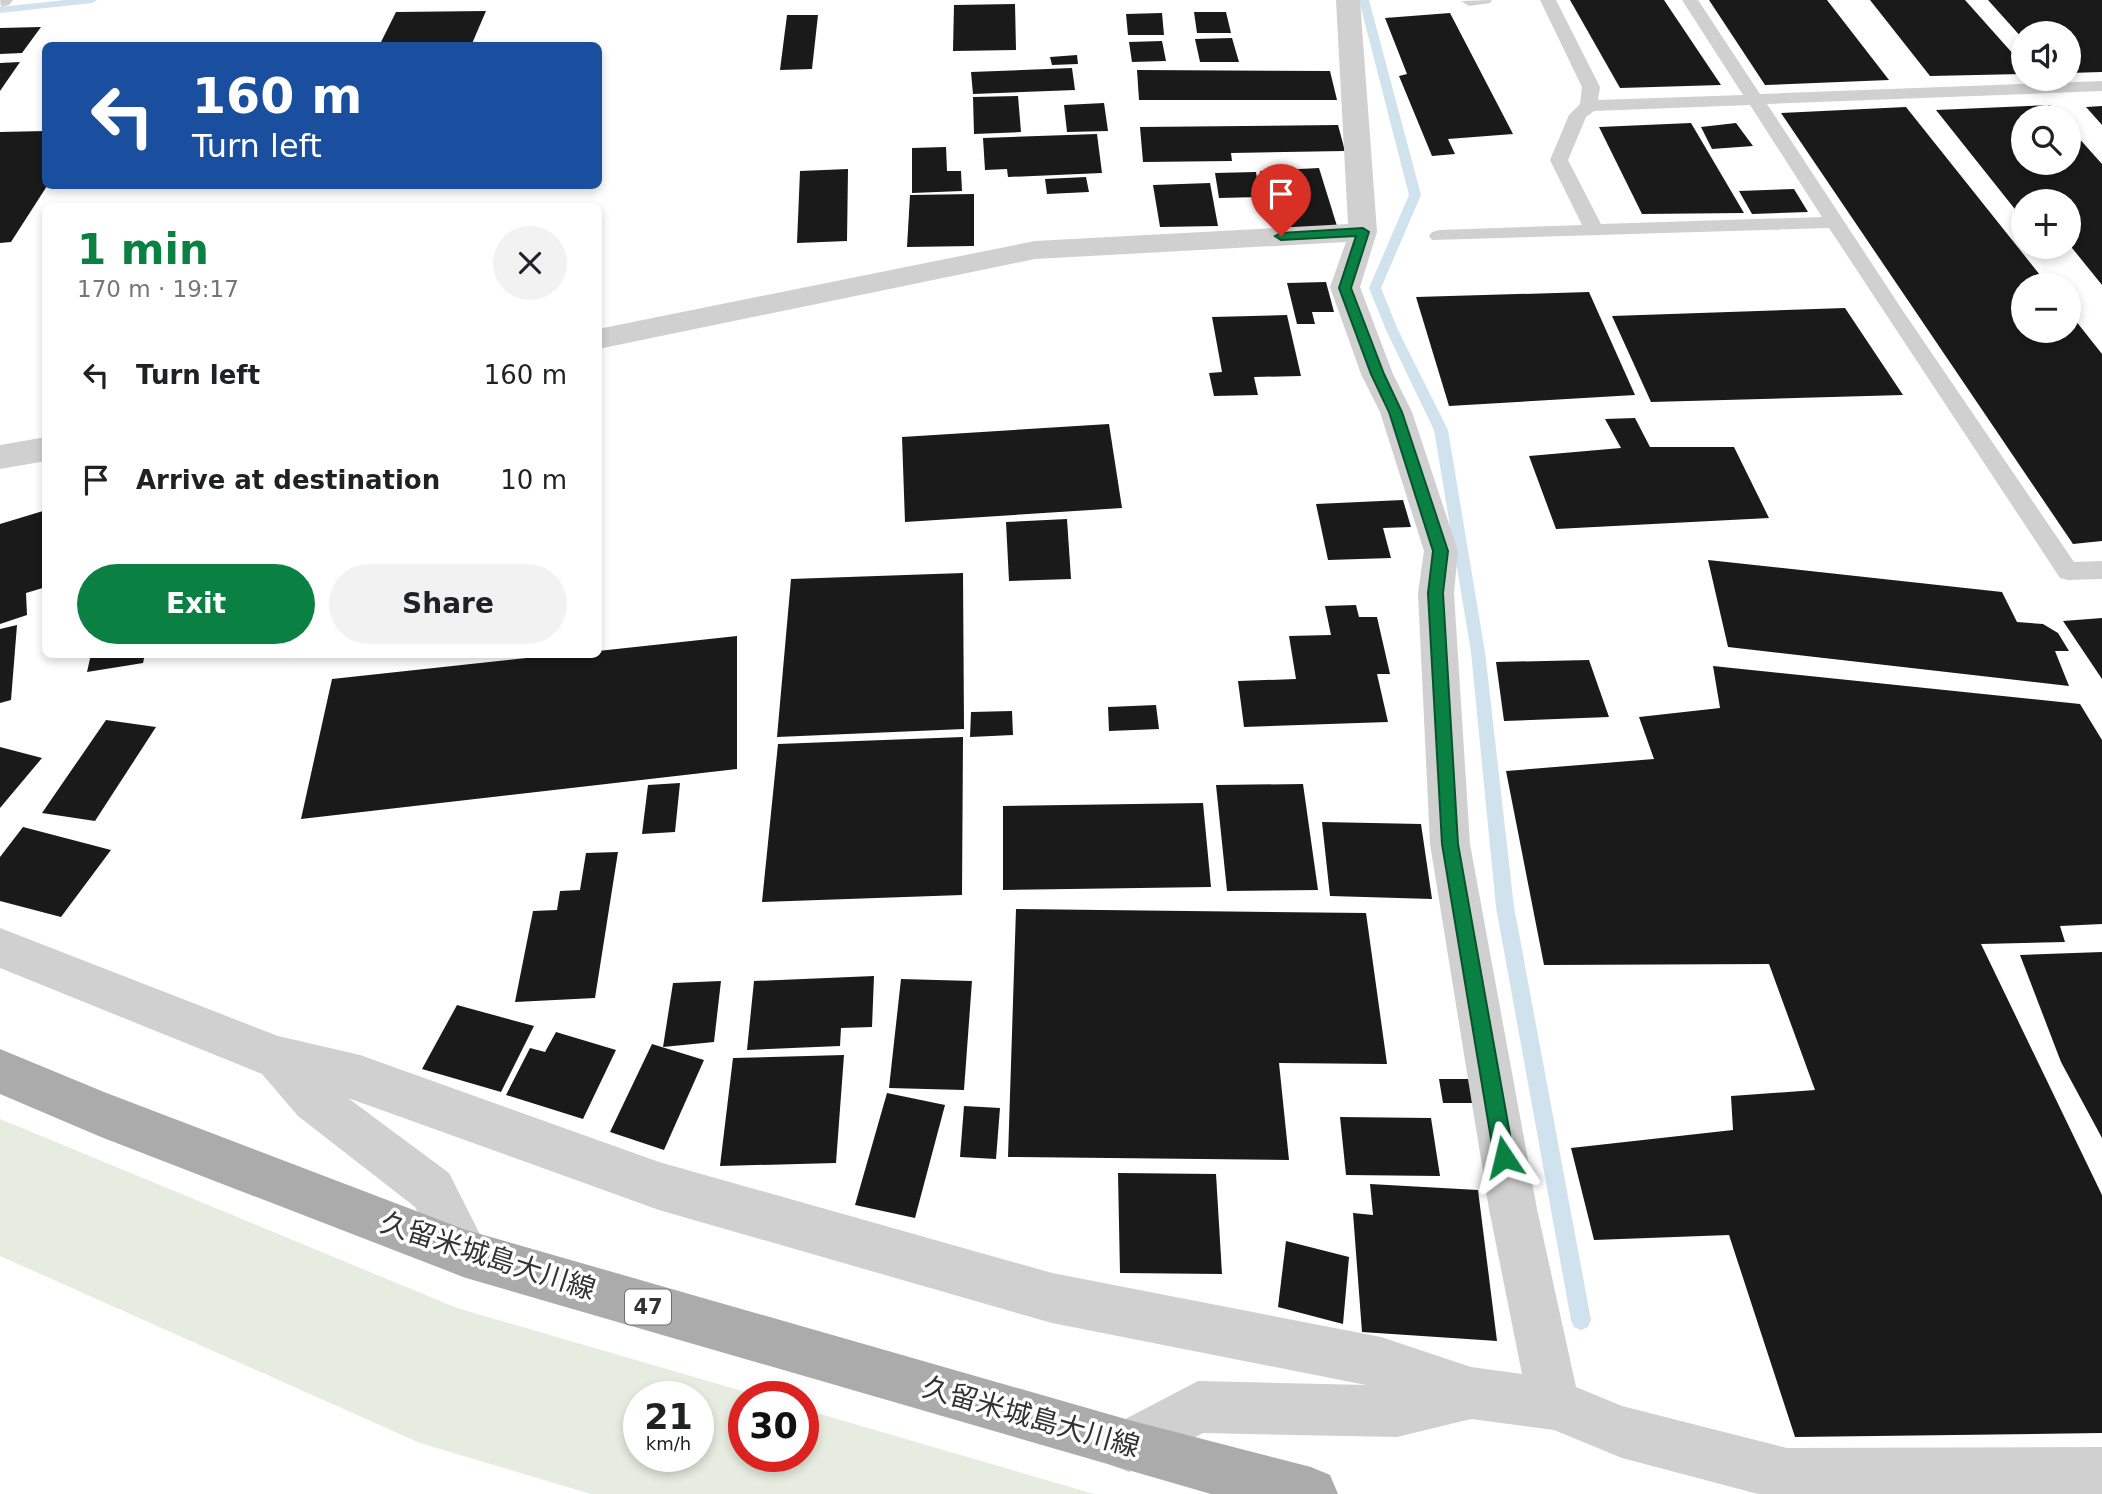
<!DOCTYPE html>
<html lang="en">
<head>
<meta charset="utf-8">
<style>
  :root { --surface:#fff; --page:#f2f2f2; --text:#202124; --muted:#757577; --accent:#0b8043 }
  body { margin:0; font-family:"DejaVu Sans","Noto Sans JP",sans-serif; background:var(--page); color:var(--text); height:100vh; display:flex; flex-direction:column; font-size:26px; white-space:nowrap }
  * { box-sizing:border-box; margin:0 }
  p { font-size:23px; color:var(--muted) }
  .icon { flex:none; width:38px; height:38px; fill:none; stroke:currentColor; stroke-width:2; stroke-linecap:round; stroke-linejoin:round }
  .map { position:relative; flex:1; overflow:hidden }
  .drawer { position:absolute; left:42px; top:203px; width:560px; height:455px; display:flex; flex-direction:column; background:var(--surface); border-radius:10px; box-shadow:0 4px 10px #0003 }
  .drawer>* { flex:none }
  .banner { position:absolute; left:42px; top:42px; width:560px; height:147px; border-radius:10px; box-shadow:0 4px 10px #0003; background:#1a4fa0; color:#fff; overflow:hidden }
  .fabs { position:absolute; left:2011px; top:21px; display:grid; gap:14px }
  .fabs a { display:grid; place-items:center; width:70px; height:70px; border-radius:50%; background:var(--surface); box-shadow:0 4px 10px #0003; font-size:35px }
  .speed { position:absolute; left:623px; top:1381px; display:flex; gap:14px; font-size:35px; font-weight:700; text-align:center }
  .speed>* { display:grid; place-content:center; width:91px; height:91px; border-radius:50%; background:var(--surface); box-shadow:0 4px 10px #0003; line-height:1 }
  .speed small { font-size:18px; font-weight:400 }
  .speed .limit { border:10px solid #d22; background:#fff; color:#111 }
  .pin { position:absolute; display:grid; place-items:center; width:60px; height:60px; color:#fff; margin:-72px -30px; border-radius:50% 50% 50% 0; rotate:-45deg; box-shadow:0 0 7px #0007 }
  .pin .icon { rotate:45deg }
  .me { position:absolute; width:77px; margin:-38px; rotate:350deg; stroke-linejoin:round; filter:drop-shadow(0 0 5px #0008) }
  .turn { display:flex; align-items:center; gap:24px; height:147px; padding:0 35px; font-size:32px }
  .turn .icon { width:91px; height:91px; stroke-width:2.5 }
  .turn b { display:block; font-size:49px; line-height:60px }
  .round { display:grid; place-items:center; flex:none; width:74px; height:74px; border-radius:37px; background:var(--page) }
  .summary { display:flex; align-items:center; justify-content:space-between; height:119px; padding:0 35px }
  h1 { font-size:42px; font-weight:800; line-height:52px; color:var(--accent) }
  .action { display:flex; gap:14px; margin-top:auto; padding:14px 35px }
  .action a { flex:1; height:80px; border-radius:42px; background:var(--accent); color:#fff; font-size:28px; font-weight:800; line-height:80px; text-align:center }
  .action a+a { background:var(--page); color:var(--text) }
  ul { padding:0; list-style:none }
  li { display:flex; align-items:center; gap:21px; height:105px; padding:0 35px }
  li div { flex:1 }
  li b { display:block; font-size:26px }
  li em { font-style:normal }
  .map>svg:first-child { display:block }
  .green { fill:#e6ecdf; fill-rule:evenodd }
  .lines { fill:none; stroke-linecap:round; stroke-linejoin:round }
  .stream { fill:#cfe2ee; fill-rule:evenodd }
  .building { fill:#1a1a1a }
  .service { fill:#d0d0d0; fill-rule:evenodd }
  .minor { fill:#d0d0d0; fill-rule:evenodd }
  .primary { fill:#ababab; fill-rule:evenodd }
  .route { fill:#0b8043; stroke:#07532c; stroke-width:2 }
  .labels { text-anchor:middle; dominant-baseline:central; stroke-width:7; stroke-linejoin:round; paint-order:stroke }
  .shield { fill:#fff; stroke:#707070; stroke-width:2 }
  .shield-label { font-size:21px; font-weight:bold; fill:#333 }
  .near-street-label { font-size:28px; fill:#333; stroke:#fff }
</style>
</head>
<body>
<div class="map">
<svg width="2102" height="1494" viewBox="0 0 2102 1494">
  <rect width="100%" height="100%" fill="#fff"/>
  <path class="green" d="M 0,1119 L 457,1308 L 759,1396 L 744,1396 L 744,1456 L 803,1456 L 803,1409 L 1094,1494 L 591,1494 L 420,1443 L 0,1256 ZM 698,1396 L 698,1456 L 639,1456 L 639,1396 Z"/>
  <g class="lines">
    <g class="stream">
      <path d="M 65,0 L 97,0 L 92,3 L 0,13 L 0,7 Z"/>
      <path d="M 1359,0 L 1369,0 L 1421,195 L 1381,288 L 1398,330 L 1448,430 L 1485,652 L 1514,907 L 1591,1320 L 1588,1327 L 1581,1330 L 1574,1327 L 1571,1320 L 1496,907 L 1471,652 L 1434,430 L 1386,330 L 1369,288 L 1409,195 Z"/>
    </g>
  </g>
  <g class="building">
    <path d="M 1570,0 L 1664,0 L 1721,85 L 1620,88 Z"/>
    <path d="M 1709,0 L 1827,0 L 1889,80 L 1765,85 Z"/>
    <path d="M 1870,0 L 1965,0 L 2023,65 L 2023,74 L 1930,76 Z"/>
    <path d="M 1988,0 L 2102,0 L 2102,72 L 2068,73 L 2068,33 L 2023,33 L 2023,39 Z"/>
    <path d="M 1015,4 L 1016,50 L 953,51 L 954,5 Z"/>
    <path d="M 486,11 L 471,46 L 379,46 L 396,12 Z"/>
    <path d="M 1194,12 L 1226,12 L 1231,33 L 1197,33 Z"/>
    <path d="M 1162,13 L 1164,35 L 1128,35 L 1126,14 Z"/>
    <path d="M 1450,13 L 1513,134 L 1448,139 L 1455,154 L 1432,156 L 1399,76 L 1407,74 L 1385,18 Z"/>
    <path d="M 787,15 L 818,15 L 812,69 L 780,70 Z"/>
    <path d="M 41,27 L 22,53 L 0,54 L 0,28 Z"/>
    <path d="M 1232,38 L 1239,62 L 1200,62 L 1195,39 Z"/>
    <path d="M 1162,41 L 1166,61 L 1132,62 L 1129,42 Z"/>
    <path d="M 1077,55 L 1078,64 L 1052,65 L 1050,57 Z"/>
    <path d="M 20,62 L 0,91 L 0,63 Z"/>
    <path d="M 1072,68 L 1075,90 L 973,94 L 971,72 Z"/>
    <path d="M 1137,70 L 1330,71 L 1337,100 L 1139,100 Z"/>
    <path d="M 1018,96 L 1021,132 L 974,134 L 973,97 Z"/>
    <path d="M 1104,103 L 1108,131 L 1067,132 L 1064,105 Z"/>
    <path d="M 2050,105 L 2061,117 L 2023,117 L 2023,163 L 2068,163 L 2068,126 L 2102,164 L 2102,285 L 2068,243 L 2068,201 L 2023,201 L 2023,212 L 2018,213 L 1936,110 Z"/>
    <path d="M 2102,106 L 2102,125 L 2086,107 Z"/>
    <path d="M 1906,107 L 2048,285 L 2023,285 L 2023,331 L 2068,331 L 2068,311 L 2102,354 L 2102,541 L 2073,544 L 1781,113 Z"/>
    <path d="M 1691,123 L 1744,213 L 1642,214 L 1599,127 Z"/>
    <path d="M 1736,123 L 1753,146 L 1712,149 L 1701,127 Z"/>
    <path d="M 1338,125 L 1345,151 L 1231,153 L 1232,161 L 1143,162 L 1140,127 Z"/>
    <path d="M 46,131 L 47,186 L 11,242 L 0,243 L 0,132 Z"/>
    <path d="M 1097,134 L 1102,173 L 1008,177 L 1007,169 L 985,170 L 983,138 Z"/>
    <path d="M 946,147 L 947,171 L 961,171 L 962,191 L 912,193 L 912,148 Z"/>
    <path d="M 1319,168 L 1337,226 L 1275,228 L 1260,171 Z"/>
    <path d="M 848,169 L 847,241 L 797,243 L 800,171 Z"/>
    <path d="M 1256,172 L 1260,197 L 1219,198 L 1215,173 Z"/>
    <path d="M 1086,177 L 1089,192 L 1047,194 L 1045,179 Z"/>
    <path d="M 1210,183 L 1218,226 L 1160,227 L 1153,185 Z"/>
    <path d="M 1794,189 L 1808,212 L 1752,214 L 1739,191 Z"/>
    <path d="M 974,194 L 974,246 L 907,247 L 910,195 Z"/>
    <path d="M 1326,282 L 1334,312 L 1312,312 L 1315,324 L 1297,324 L 1287,283 Z"/>
    <path d="M 1589,292 L 1635,395 L 1449,406 L 1416,297 Z"/>
    <path d="M 1845,308 L 1903,395 L 1651,402 L 1612,316 Z"/>
    <path d="M 1287,315 L 1301,376 L 1254,377 L 1258,395 L 1214,396 L 1209,373 L 1222,372 L 1212,317 Z"/>
    <path d="M 1635,418 L 1650,447 L 1734,447 L 1769,518 L 1556,529 L 1529,456 L 1621,448 L 1605,419 Z"/>
    <path d="M 1109,424 L 1122,508 L 905,522 L 902,437 Z"/>
    <path d="M 1403,500 L 1411,527 L 1383,528 L 1391,558 L 1328,560 L 1316,504 Z"/>
    <path d="M 43,511 L 46,587 L 26,593 L 27,615 L 0,624 L 0,524 Z"/>
    <path d="M 1067,519 L 1071,579 L 1009,581 L 1006,522 Z"/>
    <path d="M 1708,560 L 2002,592 L 2017,622 L 2043,624 L 2058,633 L 2069,651 L 2055,651 L 2069,686 L 1728,647 Z"/>
    <path d="M 963,573 L 964,729 L 777,737 L 791,579 Z"/>
    <path d="M 1356,605 L 1359,617 L 1377,617 L 1390,674 L 1377,674 L 1388,722 L 1244,727 L 1238,681 L 1296,679 L 1289,636 L 1331,635 L 1325,606 Z"/>
    <path d="M 2102,618 L 2102,679 L 2063,621 Z"/>
    <path d="M 17,625 L 11,700 L 0,703 L 0,629 Z"/>
    <path d="M 737,636 L 737,769 L 301,819 L 332,679 L 563,654 L 598,654 L 598,651 Z"/>
    <path d="M 91,654 L 145,654 L 143,663 L 87,672 Z"/>
    <path d="M 1589,660 L 1609,717 L 1504,721 L 1496,662 Z"/>
    <path d="M 1713,666 L 2080,704 L 2102,740 L 2102,924 L 2060,926 L 2065,942 L 1981,944 L 2102,1195 L 2102,1433 L 1795,1437 L 1729,1235 L 1594,1240 L 1571,1148 L 1733,1130 L 1731,1096 L 1815,1090 L 1769,964 L 1544,965 L 1506,771 L 1654,759 L 1639,717 L 1720,708 Z"/>
    <path d="M 1156,705 L 1159,729 L 1109,731 L 1108,707 Z"/>
    <path d="M 1012,711 L 1013,735 L 970,737 L 971,712 Z"/>
    <path d="M 106,720 L 156,727 L 95,821 L 42,813 Z"/>
    <path d="M 963,737 L 962,895 L 762,902 L 778,744 Z"/>
    <path d="M 0,747 L 42,758 L 0,808 Z"/>
    <path d="M 680,783 L 675,832 L 642,834 L 648,785 Z"/>
    <path d="M 1303,784 L 1318,890 L 1227,891 L 1216,785 Z"/>
    <path d="M 1203,803 L 1211,887 L 1003,890 L 1003,806 Z"/>
    <path d="M 1322,822 L 1421,824 L 1432,899 L 1330,896 Z"/>
    <path d="M 23,827 L 111,850 L 61,917 L 0,901 L 0,857 Z"/>
    <path d="M 618,852 L 595,998 L 515,1002 L 533,911 L 557,910 L 560,891 L 580,890 L 586,853 Z"/>
    <path d="M 1016,909 L 1366,913 L 1387,1064 L 1279,1063 L 1289,1160 L 1008,1157 Z"/>
    <path d="M 2102,952 L 2102,1138 L 2061,1062 L 2020,955 Z"/>
    <path d="M 874,976 L 872,1027 L 841,1028 L 840,1046 L 747,1050 L 754,981 Z"/>
    <path d="M 901,979 L 972,981 L 964,1090 L 889,1088 Z"/>
    <path d="M 721,981 L 714,1042 L 663,1047 L 673,983 Z"/>
    <path d="M 457,1005 L 534,1026 L 501,1092 L 422,1069 Z"/>
    <path d="M 556,1032 L 616,1050 L 583,1119 L 506,1095 L 530,1048 L 545,1052 Z"/>
    <path d="M 652,1044 L 704,1060 L 664,1150 L 610,1132 Z"/>
    <path d="M 844,1055 L 836,1163 L 720,1166 L 733,1058 Z"/>
    <path d="M 1439,1079 L 1480,1079 L 1484,1103 L 1443,1103 Z"/>
    <path d="M 887,1093 L 945,1105 L 915,1218 L 855,1205 Z"/>
    <path d="M 964,1106 L 1000,1108 L 996,1159 L 960,1157 Z"/>
    <path d="M 1340,1117 L 1431,1118 L 1440,1176 L 1346,1175 Z"/>
    <path d="M 1118,1173 L 1216,1174 L 1222,1274 L 1120,1273 Z"/>
    <path d="M 1370,1184 L 1478,1190 L 1497,1341 L 1362,1332 L 1353,1213 L 1373,1215 Z"/>
    <path d="M 1286,1241 L 1349,1257 L 1343,1324 L 1278,1307 Z"/>
  </g>
  <g class="lines">
    <g class="service">
      <path d="M 1492,0 L 1490,3 L 1469,6 L 1461,1 Z"/>
      <path d="M 1540,0 L 1556,0 L 1600,87 L 1598,100 L 1743,95 L 1682,0 L 1698,0 L 1760,94 L 2102,81 L 2102,91 L 1767,104 L 1903,311 L 2074,562 L 2102,561 L 2102,579 L 2068,580 L 2060,578 L 1829,228 L 1432,240 L 1429,236 L 1432,232 L 1439,230 L 1582,225 L 1550,160 L 1569,115 L 1580,104 L 1582,87 ZM 1750,105 L 1822,217 L 1601,224 L 1568,160 L 1586,117 L 1594,111 Z"/>
    </g>
    <g class="minor">
      <path d="M 0,0 L 13,0 L 9,5 L 1,7 Z"/>
      <path d="M 1336,0 L 1360,0 L 1377,232 L 1360,287 L 1393,374 L 1412,412 L 1458,551 L 1454,593 L 1470,844 L 1537,1209 L 1576,1387 L 1622,1406 L 1787,1448 L 2102,1447 L 2102,1494 L 1758,1494 L 1622,1458 L 1554,1430 L 1471,1419 L 1397,1437 L 1203,1433 L 1129,1472 L 1110,1465 L 1103,1446 L 1110,1427 L 1198,1381 L 1366,1385 L 1052,1323 L 659,1210 L 348,1098 L 449,1173 L 490,1254 L 483,1271 L 466,1278 L 449,1271 L 415,1207 L 298,1116 L 262,1074 L 0,968 L 0,928 L 278,1036 L 360,1055 L 659,1162 L 1052,1273 L 1381,1337 L 1471,1367 L 1522,1374 L 1489,1209 L 1430,844 L 1418,593 L 1424,551 L 1380,412 L 1361,374 L 1330,287 L 1346,242 L 1035,259 L 598,349 L 598,329 L 1035,241 L 1348,224 Z"/>
      <path d="M 46,437 L 46,461 L 0,469 L 0,445 Z"/>
    </g>
    <path class="primary" d="M 0,1049 L 104,1092 L 466,1230 L 1129,1420 L 1311,1467 L 1330,1475 L 1338,1494 L 1211,1494 L 466,1278 L 101,1137 L 0,1094 Z"/>
  </g>
  <path class="route" d="M 1363,228 L 1369,232 L 1351,288 L 1384,374 L 1402,412 L 1448,551 L 1443,593 L 1458,844 L 1514,1157 L 1511,1164 L 1504,1166 L 1497,1164 L 1494,1157 L 1442,844 L 1428,593 L 1433,551 L 1389,412 L 1371,374 L 1339,288 L 1356,236 L 1281,240 L 1275,236 L 1281,233 Z"/>
  <g class="labels">
    <rect class="shield" x="625" y="1289.5" width="46" height="35" rx="5"/>
    <g class="shield-label">
      <text x="648" y="1307">47</text>
    </g>
    <g class="near-street-label">
      <text transform="translate(488 1256) rotate(18)">久留米城島大川線</text>
      <text transform="translate(1031 1417) rotate(16)">久留米城島大川線</text>
    </g>
  </g>
</svg>
<div class="fabs">
<a><svg class="icon" aria-label="sound" viewBox="0 0 24 24"><path d="M4 9h4l5-4v14l-5-4H4zM17 9q2 3 0 6"/></svg></a>
<a><svg class="icon" aria-label="search" viewBox="0 0 24 24"><circle cx="10" cy="10" r="6"/><path d="M15 15l6 6"/></svg></a>
<a>+</a>
<a>−</a>
</div>
<div class="speed"><div>21<small>km/h</small></div><div class="limit">30</div></div>
<div class="pin" style="left:1281px;top:236px;background:#d93025"><svg class="icon" aria-label="arrive" viewBox="0 0 24 24"><path d="M6 21V4h12l-3 4 3 4H6"/></svg></div>
<svg class="me" style="left:1504px;top:1157px" viewBox="-20 -20 40 40"><path d="M0-17L14 15 0 8-14 15z" fill="#0b8043" stroke="#fff" stroke-width="4"/></svg>
<div class="banner">
<div class="turn"><svg class="icon" aria-label="left" viewBox="0 0 24 24"><path d="M17 20v-9H6M10 6l-5 5 5 5"/></svg><div><b>160 m</b>Turn left</div></div>
</div>
<section class="drawer">
<div class="summary"><div><h1>1 min</h1><p>170 m · 19:17</p></div><a class="round"><svg class="icon" aria-label="close" viewBox="0 0 24 24"><path d="M6 6l12 12M18 6L6 18"/></svg></a></div>
<ul>
<li><svg class="icon" aria-label="left" viewBox="0 0 24 24"><path d="M17 20v-9H6M10 6l-5 5 5 5"/></svg><div><b>Turn left</b></div><em>160 m</em></li>
<li><svg class="icon" aria-label="arrive" viewBox="0 0 24 24"><path d="M6 21V4h12l-3 4 3 4H6"/></svg><div><b>Arrive at destination</b></div><em>10 m</em></li>
</ul>
<div class="action"><a>Exit</a><a>Share</a></div>
</section>
</div>
</body>
</html>
